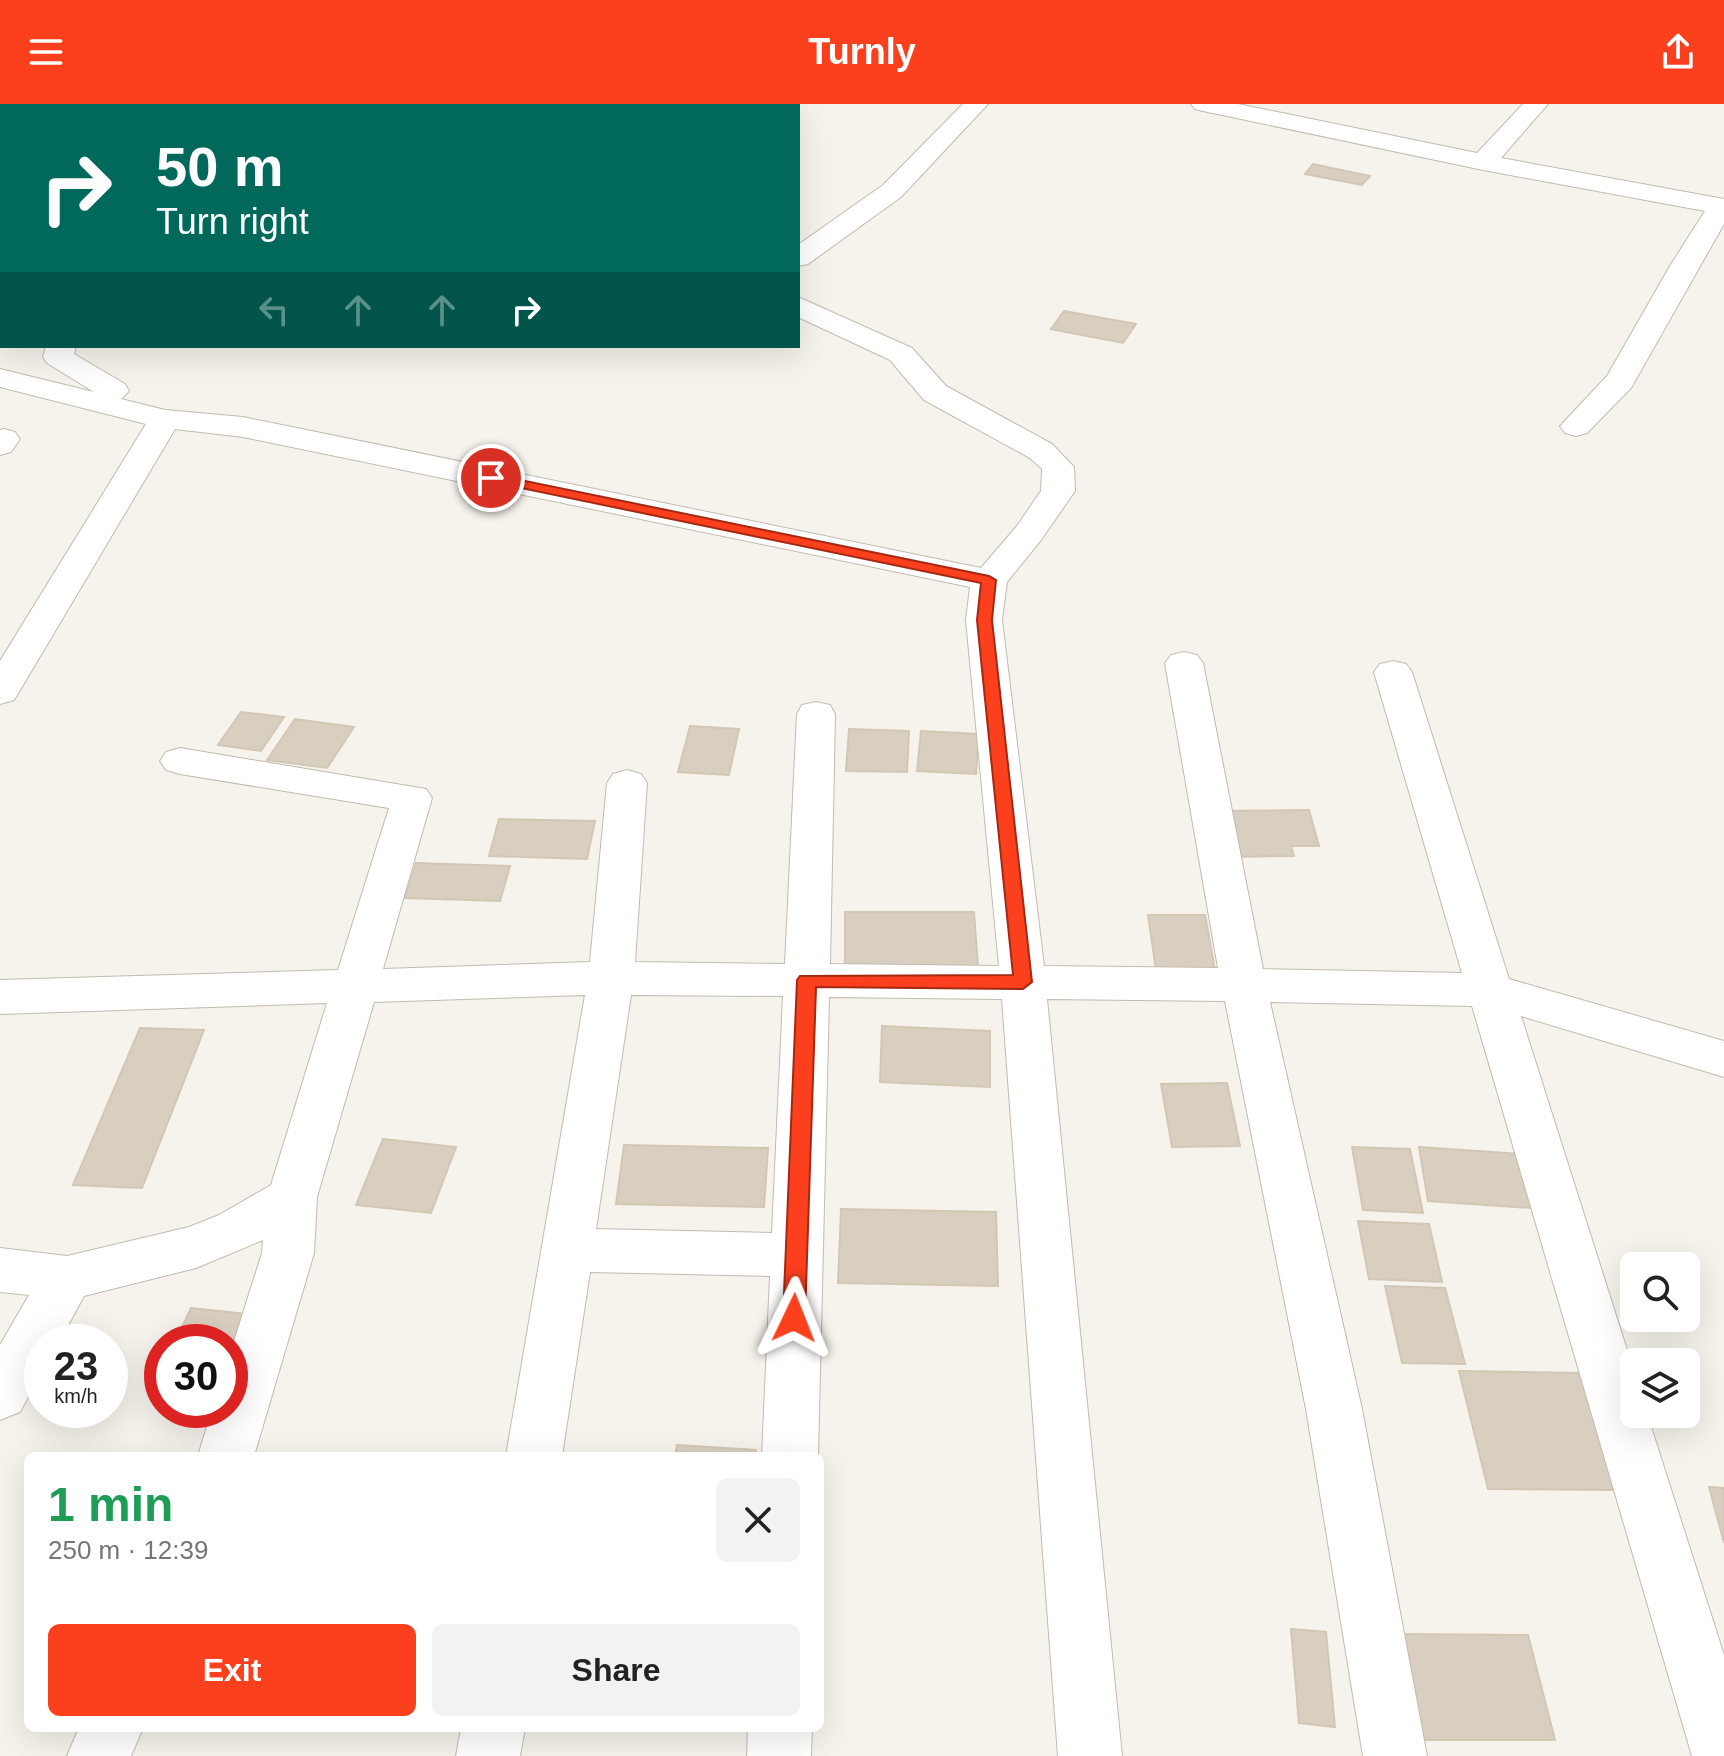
<!DOCTYPE html>
<html lang="en">
<head>
<meta charset="utf-8">
<style>
  :root { --surface:#fff; --page:#f2f2f2; --text:#222; --muted:#767676; --accent:#fc3f1d }
  body { margin:0; font-family:Helvetica,sans-serif; background:var(--page); color:var(--text); height:100vh; display:flex; flex-direction:column; font-size:30px; white-space:nowrap }
  * { box-sizing:border-box; margin:0 }
  p { font-size:26px; color:var(--muted) }
  .icon { flex:none; width:44px; height:44px; fill:none; stroke:currentColor; stroke-width:2; stroke-linecap:round; stroke-linejoin:round }
  .map { position:relative; flex:1; overflow:hidden }
  .drawer { position:absolute; left:24px; top:1348px; width:800px; height:280px; display:flex; flex-direction:column; background:var(--surface); border-radius:12px; box-shadow:0 8px 32px #0002 }
  .drawer>* { flex:none }
  .hud { position:absolute; left:0px; top:0px; width:800px; height:244px; box-shadow:0 8px 32px #0002; background:#00695c; color:#fff; overflow:hidden }
  .fabs { position:absolute; left:1620px; top:1148px; display:grid; gap:16px }
  .fabs a { display:grid; place-items:center; width:80px; height:80px; border-radius:12px; background:var(--surface); box-shadow:0 8px 32px #0002; font-size:40px }
  .speed { position:absolute; left:24px; top:1220px; display:flex; gap:16px; font-size:40px; font-weight:700; text-align:center }
  .speed>* { display:grid; place-content:center; width:104px; height:104px; border-radius:50%; background:var(--surface); box-shadow:0 8px 32px #0002; line-height:1 }
  .speed small { font-size:20px; font-weight:400 }
  .speed .limit { border:12px solid #d22; background:#fff; color:#111 }
  .pin { position:absolute; display:grid; place-items:center; width:68px; height:68px; color:#fff; margin:-34px; border:4px solid #fff; border-radius:50%; box-shadow:0 2px 8px #0007 }
  .me { position:absolute; width:88px; margin:-44px; rotate:2deg; stroke-linejoin:round; filter:drop-shadow(0 0 6px #0008) }
  .turn { display:flex; align-items:center; gap:28px; height:168px; padding:0 24px; font-size:36px }
  .turn .icon { width:104px; height:104px; stroke-width:2.5 }
  .turn b { display:block; font-size:56px; line-height:68px }
  .lanes { display:flex; align-items:center; height:76px; padding:0 24px; background:#0003; justify-content:center; gap:40px; direction:ltr }
  .lanes .off { opacity:.35 }
  .round { display:grid; place-items:center; flex:none; width:84px; height:84px; border-radius:12px; background:var(--page) }
  .overview { display:flex; align-items:center; justify-content:space-between; height:136px; padding:0 24px }
  h1 { font-size:48px; font-weight:800; line-height:60px; color:#1e9e55 }
  .button { display:flex; gap:16px; margin-top:auto; padding:16px 24px }
  .button a { flex:1; height:92px; border-radius:12px; background:var(--accent); color:#fff; font-size:32px; font-weight:800; line-height:92px; text-align:center }
  .button a+a { background:var(--page); color:var(--text) }
  header { display:flex; justify-content:space-between; align-items:center; height:104px; padding:0 24px; background:var(--accent); color:#fff; font-size:36px; font-weight:800 }
  .map>svg:first-child { display:block }
  .building { fill:#d8cfc1; stroke:#d3c7b4; stroke-width:2 }
  .lines { fill:none; stroke-linecap:round; stroke-linejoin:round }
  .minor-casing { stroke:#c2bbae; stroke-width:2 }
  .minor { fill:#fff; fill-rule:evenodd }
  .route { fill:#fc3f1d; stroke:#a42913; stroke-width:2 }
</style>
</head>
<body>
<header><svg class="icon" aria-label="menu" viewBox="0 0 24 24"><path d="M4 6h16M4 12h16M4 18h16"/></svg>Turnly<svg class="icon" aria-label="share" viewBox="0 0 24 24"><path d="M12 15V3M7 8l5-5 5 5M5 13v7h14v-7"/></svg></header>
<div class="map">
<svg width="1724" height="1652" viewBox="0 0 1724 1652">
  <rect width="100%" height="100%" fill="#f6f3ec"/>
  <g class="building">
    <path d="M 1313,60 L 1370,72 L 1362,81 L 1305,70 Z"/>
    <path d="M 1064,207 L 1136,220 L 1123,239 L 1051,225 Z"/>
    <path d="M 241,608 L 284,613 L 261,647 L 218,641 Z"/>
    <path d="M 295,615 L 354,623 L 327,664 L 267,656 Z"/>
    <path d="M 690,622 L 739,625 L 729,671 L 678,668 Z"/>
    <path d="M 849,625 L 909,627 L 907,668 L 846,667 Z"/>
    <path d="M 921,627 L 979,630 L 976,670 L 917,667 Z"/>
    <path d="M 1309,706 L 1319,742 L 1291,742 L 1294,752 L 1227,753 L 1216,707 Z"/>
    <path d="M 499,715 L 595,717 L 587,755 L 489,752 Z"/>
    <path d="M 416,759 L 510,762 L 500,797 L 405,794 Z"/>
    <path d="M 845,808 L 974,808 L 978,863 L 845,863 Z"/>
    <path d="M 1148,811 L 1205,811 L 1215,866 L 1156,866 Z"/>
    <path d="M 882,922 L 990,927 L 990,983 L 880,978 Z"/>
    <path d="M 140,924 L 204,926 L 142,1084 L 73,1081 Z"/>
    <path d="M 1227,979 L 1240,1042 L 1172,1043 L 1161,980 Z"/>
    <path d="M 383,1035 L 456,1043 L 431,1109 L 356,1101 Z"/>
    <path d="M 624,1041 L 768,1044 L 764,1103 L 616,1100 Z"/>
    <path d="M 1352,1043 L 1410,1045 L 1423,1109 L 1363,1106 Z"/>
    <path d="M 1419,1043 L 1520,1050 L 1531,1104 L 1428,1097 Z"/>
    <path d="M 841,1105 L 996,1108 L 998,1182 L 838,1179 Z"/>
    <path d="M 1358,1117 L 1429,1120 L 1442,1178 L 1369,1175 Z"/>
    <path d="M 1385,1182 L 1445,1184 L 1465,1260 L 1402,1259 Z"/>
    <path d="M 191,1204 L 264,1212 L 230,1267 L 230,1238 L 175,1238 Z"/>
    <path d="M 1459,1267 L 1581,1269 L 1616,1386 L 1488,1385 Z"/>
    <path d="M 677,1341 L 756,1346 L 755,1352 L 675,1352 Z"/>
    <path d="M 1709,1383 L 1724,1384 L 1724,1439 Z"/>
    <path d="M 1291,1525 L 1326,1528 L 1335,1623 L 1299,1619 Z"/>
    <path d="M 1392,1530 L 1528,1531 L 1555,1636 L 1414,1636 Z"/>
  </g>
  <g class="lines">
    <g class="minor-casing">
      <g id="minor">
        <path d="M 963,0 L 988,0 L 901,93 L 808,160 L 798,162 L 798,141 L 883,81 Z"/>
        <path d="M 1191,0 L 1238,0 L 1477,49 L 1523,0 L 1548,0 L 1501,54 L 1724,95 L 1724,120 L 1631,284 L 1587,329 L 1576,332 L 1565,329 L 1560,322 L 1607,272 L 1670,162 L 1705,107 L 1483,66 L 1203,7 L 1195,5 Z"/>
        <path d="M 798,193 L 912,244 L 946,282 L 1052,340 L 1074,363 L 1075,387 L 1041,436 L 1007,478 L 1002,516 L 1044,862 L 1218,864 L 1165,559 L 1171,551 L 1184,548 L 1197,551 L 1203,559 L 1263,865 L 1462,869 L 1374,568 L 1380,560 L 1393,557 L 1406,560 L 1412,568 L 1509,875 L 1724,937 L 1724,973 L 1521,912 L 1634,1268 L 1634,1310 L 1647,1310 L 1724,1551 L 1724,1652 L 1692,1652 L 1472,902 L 1270,898 L 1362,1305 L 1427,1652 L 1363,1652 L 1306,1305 L 1225,897 L 1047,895 L 1122,1652 L 1058,1652 L 1002,895 L 829,893 L 818,1352 L 762,1352 L 770,1172 L 590,1168 L 562,1352 L 506,1352 L 585,891 L 374,898 L 317,1093 L 314,1149 L 254,1352 L 198,1352 L 212,1306 L 230,1306 L 230,1250 L 262,1149 L 263,1136 L 196,1164 L 84,1192 L 59,1238 L 42,1238 L 42,1268 L 20,1308 L 0,1316 L 0,1241 L 29,1191 L 0,1188 L 0,1144 L 67,1152 L 189,1123 L 219,1111 L 271,1081 L 327,899 L 0,910 L 0,876 L 338,866 L 389,704 L 180,670 L 166,666 L 160,657 L 166,648 L 180,644 L 426,685 L 432,694 L 383,865 L 590,858 L 607,679 L 613,670 L 627,666 L 641,670 L 647,679 L 635,858 L 785,860 L 797,610 L 802,601 L 816,598 L 830,601 L 835,610 L 830,860 L 999,862 L 966,516 L 970,483 L 243,333 L 175,325 L 19,588 L 14,596 L 0,600 L 0,557 L 146,320 L 0,283 L 0,265 L 94,288 L 47,259 L 43,253 L 46,242 L 76,242 L 74,250 L 125,280 L 129,287 L 121,295 L 165,306 L 243,313 L 981,464 L 1017,422 L 1041,387 L 1042,365 L 1030,354 L 924,296 L 890,256 L 798,213 ZM 631,891 L 783,892 L 772,1129 L 596,1125 Z"/>
        <path d="M 4,325 L 15,328 L 20,335 L 11,348 L 0,351 L 0,326 Z"/>
        <path d="M 79,1624 L 143,1624 L 131,1652 L 67,1652 Z"/>
        <path d="M 461,1624 L 525,1624 L 520,1652 L 456,1652 Z"/>
        <path d="M 748,1624 L 812,1624 L 811,1652 L 747,1652 Z"/>
      </g>
    </g>
    <use href="#minor" class="minor"/>
  </g>
  <path class="route" d="M 491,370 L 989,472 L 996,476 L 992,516 L 1032,878 L 1023,885 L 816,883 L 805,1214 L 802,1220 L 794,1223 L 787,1220 L 783,1214 L 797,876 L 800,872 L 1013,871 L 977,516 L 981,479 L 487,377 L 487,371 Z"/>
</svg>
<div class="fabs">
<a><svg class="icon" aria-label="search" viewBox="0 0 24 24"><circle cx="10" cy="10" r="6"/><path d="M15 15l6 6"/></svg></a>
<a><svg class="icon" aria-label="layers" viewBox="0 0 24 24"><path d="M12 4l9 5-9 5-9-5zM3 14l9 5 9-5"/></svg></a>
</div>
<div class="speed"><div>23<small>km/h</small></div><div class="limit">30</div></div>
<div class="pin" style="left:491px;top:374px;background:#d93025"><svg class="icon" aria-label="arrive" viewBox="0 0 24 24"><path d="M6 21V4h12l-3 4 3 4H6"/></svg></div>
<svg class="me" style="left:794px;top:1214px" viewBox="-20 -20 40 40"><path d="M0-17L14 15 0 8-14 15z" fill="#fc3f1d" stroke="#fff" stroke-width="4"/></svg>
<div class="hud">
<div class="turn"><svg class="icon" aria-label="right" viewBox="0 0 24 24"><path d="M7 20v-9h11M14 6l5 5-5 5"/></svg><div><b>50 m</b>Turn right</div></div>
<div class="lanes"><svg class="icon off" aria-label="left" viewBox="0 0 24 24"><path d="M17 20v-9H6M10 6l-5 5 5 5"/></svg><svg class="icon off" aria-label="ahead" viewBox="0 0 24 24"><path d="M12 20V5M6 11l6-6 6 6"/></svg><svg class="icon off" aria-label="ahead" viewBox="0 0 24 24"><path d="M12 20V5M6 11l6-6 6 6"/></svg><svg class="icon" aria-label="right" viewBox="0 0 24 24"><path d="M7 20v-9h11M14 6l5 5-5 5"/></svg></div>
</div>
<section class="drawer">
<div class="overview"><div><h1>1 min</h1><p>250 m · 12:39</p></div><a class="round"><svg class="icon" aria-label="close" viewBox="0 0 24 24"><path d="M6 6l12 12M18 6L6 18"/></svg></a></div>
<div class="button"><a>Exit</a><a>Share</a></div>
</section>
</div>
</body>
</html>
